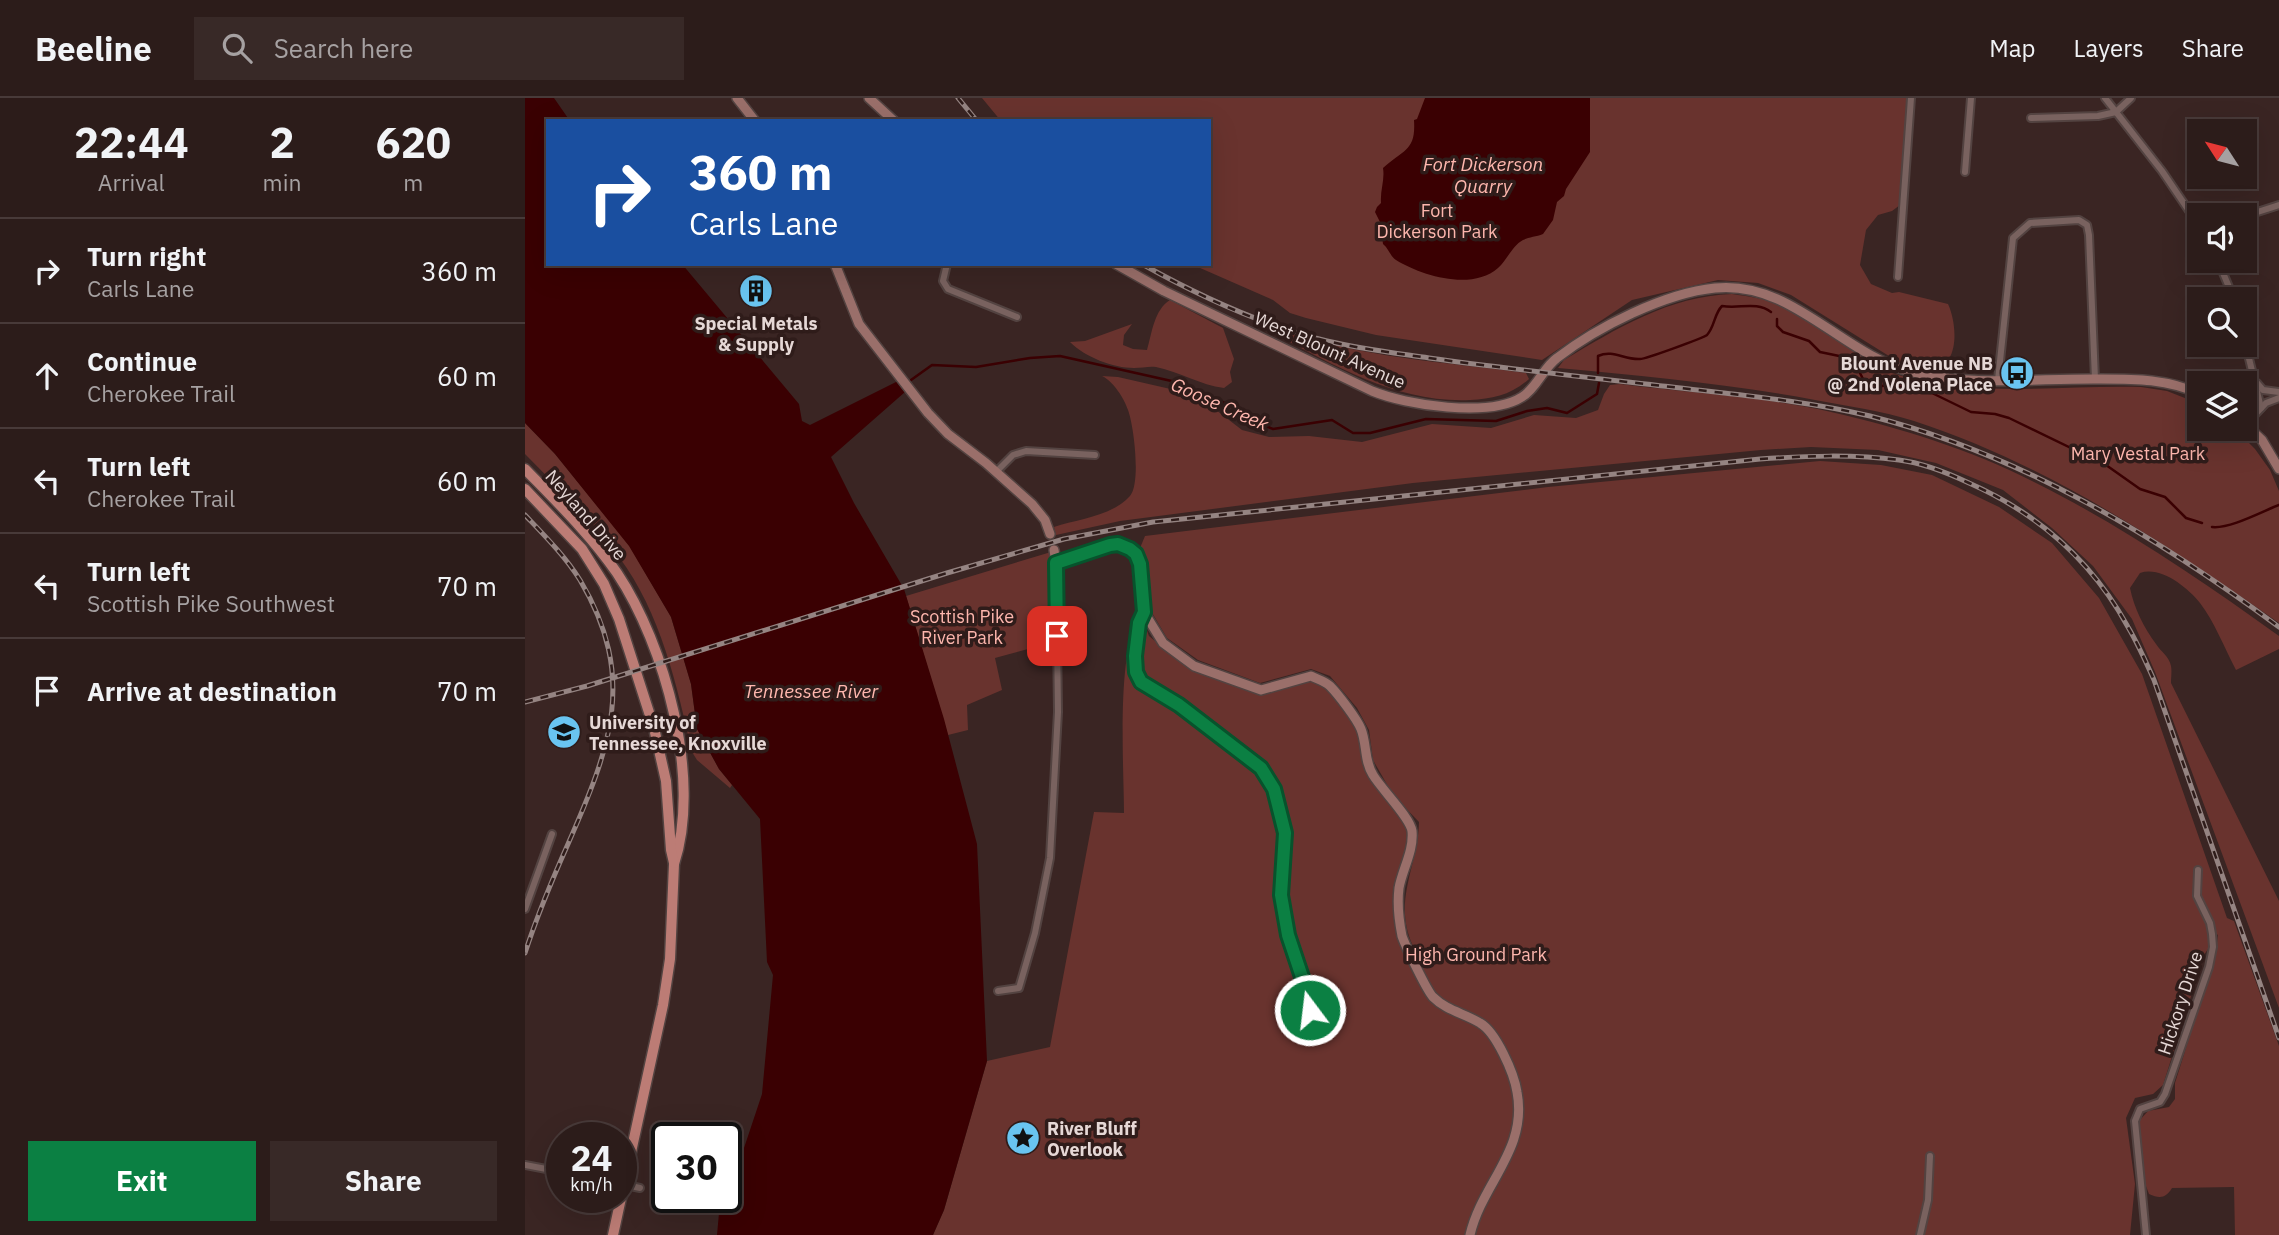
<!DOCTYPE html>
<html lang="en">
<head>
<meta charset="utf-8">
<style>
  :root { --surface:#2c1c1a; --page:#382927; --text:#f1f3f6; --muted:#a6a1a2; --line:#483a39; --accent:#0b8043 }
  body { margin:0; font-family:"IBM Plex Sans",sans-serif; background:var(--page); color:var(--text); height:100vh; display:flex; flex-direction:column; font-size:26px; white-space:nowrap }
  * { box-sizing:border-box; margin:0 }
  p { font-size:23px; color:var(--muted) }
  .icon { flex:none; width:38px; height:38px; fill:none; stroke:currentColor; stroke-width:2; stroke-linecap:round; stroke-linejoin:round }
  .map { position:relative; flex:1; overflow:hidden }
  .sheet { display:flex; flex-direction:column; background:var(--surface); width:525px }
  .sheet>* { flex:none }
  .top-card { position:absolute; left:21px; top:21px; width:665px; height:147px; border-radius:0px; box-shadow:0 7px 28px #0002,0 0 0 2px var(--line); background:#1a4fa0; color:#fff; overflow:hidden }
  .needle { width:46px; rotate:306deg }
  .fabs { position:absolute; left:1662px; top:21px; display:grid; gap:14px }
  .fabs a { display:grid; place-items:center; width:70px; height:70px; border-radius:0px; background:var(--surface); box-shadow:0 7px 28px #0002,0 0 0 2px var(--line); font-size:35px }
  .speed { position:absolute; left:21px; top:1024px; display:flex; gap:14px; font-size:35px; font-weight:700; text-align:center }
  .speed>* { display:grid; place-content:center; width:91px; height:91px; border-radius:50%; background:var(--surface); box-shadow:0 7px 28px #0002,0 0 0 2px var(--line); line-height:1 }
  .speed small { font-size:18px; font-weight:400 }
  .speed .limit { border:4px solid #111; border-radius:10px; background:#fff; color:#111 }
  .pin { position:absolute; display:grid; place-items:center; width:60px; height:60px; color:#fff; margin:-30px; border-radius:14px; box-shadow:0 4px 10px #0006 }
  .me { position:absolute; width:77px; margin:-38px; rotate:345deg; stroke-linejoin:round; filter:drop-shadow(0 0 5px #0008) }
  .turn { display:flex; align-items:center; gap:24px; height:147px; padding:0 28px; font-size:32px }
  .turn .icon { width:91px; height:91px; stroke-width:2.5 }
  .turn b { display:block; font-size:49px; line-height:60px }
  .eta { display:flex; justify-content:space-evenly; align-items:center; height:119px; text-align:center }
  .eta b { font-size:42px; font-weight:700; line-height:49px }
  .button { display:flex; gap:14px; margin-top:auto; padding:14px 28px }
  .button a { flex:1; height:80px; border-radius:0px; background:var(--accent); color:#fff; font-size:28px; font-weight:700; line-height:80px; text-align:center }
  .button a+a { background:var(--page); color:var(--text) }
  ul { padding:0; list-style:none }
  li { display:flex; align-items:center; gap:21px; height:105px; padding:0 28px; border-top:2px solid var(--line) }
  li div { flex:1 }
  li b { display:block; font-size:26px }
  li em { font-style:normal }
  header { display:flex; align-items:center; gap:42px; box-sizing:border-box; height:98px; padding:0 35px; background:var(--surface); border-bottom:2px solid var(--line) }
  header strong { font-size:33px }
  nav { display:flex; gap:38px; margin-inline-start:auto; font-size:24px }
  .search { width:490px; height:63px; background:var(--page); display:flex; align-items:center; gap:18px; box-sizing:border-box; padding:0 24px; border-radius:0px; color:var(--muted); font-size:26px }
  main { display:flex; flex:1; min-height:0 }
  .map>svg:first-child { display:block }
  .green { fill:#69332e }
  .water { fill:#3a0002 }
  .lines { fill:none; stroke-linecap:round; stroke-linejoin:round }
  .stream { stroke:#3a0002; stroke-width:2.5 }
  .street-casing { stroke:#534341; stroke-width:10 }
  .secondary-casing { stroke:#534341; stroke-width:12 }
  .primary-casing { stroke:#534341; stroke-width:13 }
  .street { stroke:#79625f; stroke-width:6 }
  .secondary { stroke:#9a6f6a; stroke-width:9 }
  .primary { stroke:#bc7c75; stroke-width:10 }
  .rail-casing { stroke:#958482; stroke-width:5 }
  .rail { stroke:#2f1c1a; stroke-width:2.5; stroke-dasharray:8; stroke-linecap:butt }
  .route-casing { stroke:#07532c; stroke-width:18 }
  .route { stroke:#0b8043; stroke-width:12 }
  .labels { text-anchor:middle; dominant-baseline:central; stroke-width:7; stroke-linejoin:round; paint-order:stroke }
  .park-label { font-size:18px; fill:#fdb6ad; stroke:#2f1c1a }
  .poi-label { font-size:18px; font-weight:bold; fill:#e6d8d6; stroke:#2f1c1a; text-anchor:start }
  .street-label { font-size:18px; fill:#e6d8d6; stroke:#2f1c1a }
  .water-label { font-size:19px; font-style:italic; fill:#ffb7ae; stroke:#2f1c1a }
</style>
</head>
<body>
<header>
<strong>Beeline</strong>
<div class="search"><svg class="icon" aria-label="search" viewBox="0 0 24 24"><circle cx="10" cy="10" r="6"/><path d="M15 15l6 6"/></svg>Search here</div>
<nav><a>Map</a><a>Layers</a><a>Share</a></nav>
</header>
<main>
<section class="sheet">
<div class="eta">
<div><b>22:44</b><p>Arrival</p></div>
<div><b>2</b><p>min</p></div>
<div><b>620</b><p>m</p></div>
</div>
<ul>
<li><svg class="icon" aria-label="right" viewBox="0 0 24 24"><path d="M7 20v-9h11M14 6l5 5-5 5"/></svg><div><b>Turn right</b><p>Carls Lane</p></div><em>360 m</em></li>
<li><svg class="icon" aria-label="ahead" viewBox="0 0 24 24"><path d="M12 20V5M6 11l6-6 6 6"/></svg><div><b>Continue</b><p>Cherokee Trail</p></div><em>60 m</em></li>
<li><svg class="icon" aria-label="left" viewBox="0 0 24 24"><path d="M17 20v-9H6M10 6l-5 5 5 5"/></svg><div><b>Turn left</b><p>Cherokee Trail</p></div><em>60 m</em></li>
<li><svg class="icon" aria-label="left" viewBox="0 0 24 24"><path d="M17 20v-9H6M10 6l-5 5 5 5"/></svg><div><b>Turn left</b><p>Scottish Pike Southwest</p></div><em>70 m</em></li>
<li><svg class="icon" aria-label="arrive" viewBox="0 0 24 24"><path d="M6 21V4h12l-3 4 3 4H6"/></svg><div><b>Arrive at destination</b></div><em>70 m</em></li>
</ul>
<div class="button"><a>Exit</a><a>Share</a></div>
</section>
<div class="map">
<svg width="1754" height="1137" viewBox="0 0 1754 1137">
  <rect width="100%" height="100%" fill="#3a2523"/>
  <g class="green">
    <path d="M 457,0 L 1383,0 L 1375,107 L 1367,113 L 1353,117 L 1341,132 L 1335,167 L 1346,186 L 1367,195 L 1374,194 L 1423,206 C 1432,225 1436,270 1405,272 C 1395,273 1381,266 1372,263 L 1266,197 L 1233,185 L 1193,182 L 1107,202 L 1017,262 L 851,237 L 781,220 L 765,215 L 748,202 L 666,166 L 684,166 L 684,23 L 476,23 Z"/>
    <path d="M 1207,196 C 1226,199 1246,201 1263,210 C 1304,232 1337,267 1383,280 C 1456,299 1540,287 1616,289 L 1642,293 L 1675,306 L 1675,331 L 1710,331 L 1730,351 L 1745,372 L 1754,393 L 1754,525 C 1641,446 1522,366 1389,323 C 1357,313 1323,308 1290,302 C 1205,286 1119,278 1033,270 L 1039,262 C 1091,231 1144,198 1207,196 Z"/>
    <path d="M 645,202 L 698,230 L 709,261 L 705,274 L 707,284 L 699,290 C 675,287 655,274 631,269 C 624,268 617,270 609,270 C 588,270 560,259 545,244 L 560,243 L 607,226 L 599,237 L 598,247 L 608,251 L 622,252 C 627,235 629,212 645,202 Z"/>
    <path d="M 755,232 C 834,259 919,264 1001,275 L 1004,281 C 986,297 968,301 945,302 C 873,305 812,269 750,236 Z"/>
    <path d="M 577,278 L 593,279 L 663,295 L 682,305 L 717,332 L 744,339 L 784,338 L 837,344 L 907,326 L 966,330 L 1009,317 L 1051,320 L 1073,312 L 1079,296 L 1085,287 L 1095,286 C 1165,295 1237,298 1306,314 C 1376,330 1447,352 1511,385 C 1597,428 1676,482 1754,538 L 1754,551 L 1711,572 C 1700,551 1689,523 1675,505 C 1662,489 1636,468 1615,475 L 1605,490 C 1609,510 1619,530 1631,546 C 1636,554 1644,558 1646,568 C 1647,573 1646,580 1646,585 L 1754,803 L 1754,910 L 1630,574 L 1607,521 L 1568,468 L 1527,430 L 1478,392 L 1411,365 L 1353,352 L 1286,349 L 1236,352 L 888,385 L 595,423 L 531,437 L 529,429 C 553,421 587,418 605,398 C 616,385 609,328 603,312 C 599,300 588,283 577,278 Z"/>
    <path d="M 0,325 L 30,356 L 104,447 L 146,519 L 166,586 L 172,631 L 194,671 L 207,687 L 205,690 L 172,662 L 167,654 C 152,588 136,515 94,459 C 67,422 32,389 0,356 Z"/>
    <path d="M 1295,363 L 1356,367 L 1407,377 L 1474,409 L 1527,445 L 1574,500 L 1617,576 L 1702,820 L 1709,823 L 1754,948 L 1754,1137 L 1710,1137 L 1709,1089 L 1647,1090 C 1641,1100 1635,1101 1624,1096 L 1619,1083 L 1614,1023 L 1623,1013 L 1644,1009 L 1650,1001 L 1650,985 L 1691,854 L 1693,836 L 1679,857 L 1638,987 L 1628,996 L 1610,1000 L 1601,1020 L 1610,1086 L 1605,1137 L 408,1137 L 419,1112 L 462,963 L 525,949 L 569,714 L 599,715 C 599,672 591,552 614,521 L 618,522 L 624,538 L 630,543 L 638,545 L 660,561 L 735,592 L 786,578 L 799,584 L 836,630 L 845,674 L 887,732 L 873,814 L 885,853 L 888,848 C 867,803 893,769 894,724 L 868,697 L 848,662 L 844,632 L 832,610 L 805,578 L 786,571 L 735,585 L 673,562 L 642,540 L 626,513 L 623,501 L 624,466 L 615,450 L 620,438 L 1023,389 Z"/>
    <path d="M 526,454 L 527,465 L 525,545 L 470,560 L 477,592 L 442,607 L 443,632 L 423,637 L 381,498 Z"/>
  </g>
  <g class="water">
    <path d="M 0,0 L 29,0 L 45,23 L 23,23 L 23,166 L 157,166 L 274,306 L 277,323 L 285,327 L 373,283 L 380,294 L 306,359 L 329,405 L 379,491 L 419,621 L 452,746 L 462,963 L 419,1112 L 408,1137 L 192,1137 L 195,1104 L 198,1099 L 201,1099 L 201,1095 L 207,1086 L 237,996 L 248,877 L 242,864 L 235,721 L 194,671 L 172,631 L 166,586 L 146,519 L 104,448 L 30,356 L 0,325 Z"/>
    <path d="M 900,0 L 1065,0 L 1065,54 L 1041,91 L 1039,98 L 1032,104 L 1028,122 L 1018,136 C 1011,139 1003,139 998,142 C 987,148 982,162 973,170 C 947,193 897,178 871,162 C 865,158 864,151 858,146 L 855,124 L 850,114 L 852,109 L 856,105 C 855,92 860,82 858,70 C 879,51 891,53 889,22 L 892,21 Z"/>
  </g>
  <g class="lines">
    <g class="stream">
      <path d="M 1252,221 L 1252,228 L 1258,234 L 1284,243 L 1295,254 L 1319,259 L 1331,267 L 1338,281 L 1357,288 L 1367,286 L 1390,294 L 1407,295 L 1446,314 L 1470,316 L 1484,320 L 1581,367 L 1615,391 L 1640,399 L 1661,420 L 1677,425"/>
      <path d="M 1073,275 L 1073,258 C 1088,251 1099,262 1115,261 C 1121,261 1178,240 1182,237 C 1190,228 1189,216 1197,208 C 1215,211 1231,203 1246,214"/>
      <path d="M 386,282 L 407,267 L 451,269 L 505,260 L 535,258 L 651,284 L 711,310 L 736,326 L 748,331 L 807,322 L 828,335 L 845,335 L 901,321 L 971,323 L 1002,313 L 1022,310 L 1042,315 L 1072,296 L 1074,285"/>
      <path d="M 1687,429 C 1705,431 1736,414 1754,407"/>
    </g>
    <g class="street-casing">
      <g id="street">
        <path d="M 1580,0 L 1637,73 L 1675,129"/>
        <path d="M 1506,20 L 1573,18 L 1591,14 L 1606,0"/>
        <path d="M 1440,74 L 1446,0"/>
        <path d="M 1720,118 L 1754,107"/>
        <path d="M 1693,163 L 1709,201"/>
        <path d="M 422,166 L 418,183 L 423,191 L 492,219"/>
        <path d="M 1373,179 L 1386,0"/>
        <path d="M 1720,244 L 1736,310"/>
        <path d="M 1473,282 L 1488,140 L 1505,125 L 1554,122 L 1562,127 L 1564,137 L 1570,281"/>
        <path d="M 1732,285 L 1738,292 L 1754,294"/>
        <path d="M 1721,326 L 1741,305 L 1754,300"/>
        <path d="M 471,374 L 488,357 L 501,353 L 570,357"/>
        <path d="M 619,514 L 614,525 L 610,558 L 611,574 L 616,585 L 654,607 L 736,670 L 749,691 L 760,735 L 756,797 L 763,837 L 783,897 L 788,927"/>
        <path d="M 0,811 L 27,736"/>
        <path d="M 473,893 L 494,890 L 510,835 L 525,760 L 533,614 L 531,465"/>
        <path d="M 0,1067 L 37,1074"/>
        <path d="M 96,1086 L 115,1090"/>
        <path d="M 1395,1137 L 1403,1102 L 1405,1058"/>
        <path d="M 1621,1137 L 1610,1023 L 1615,1011 L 1635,1004 L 1640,996 L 1684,869 L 1688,849 L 1687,836 L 1685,825 L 1672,798 L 1673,772"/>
      </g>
    </g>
    <g class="secondary-casing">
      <g id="secondary">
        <path d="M 212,0 L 230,23"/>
        <path d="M 344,0 L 369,23"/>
        <path d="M 310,166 L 334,226 L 403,315 L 423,336 L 461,365 L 507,406 L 520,422 L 525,436"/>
        <path d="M 591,166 L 639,193 L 847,293 C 881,307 964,320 997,299 C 1012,290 1018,270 1032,260 C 1072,229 1140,195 1190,190 C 1267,182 1317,257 1387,274 C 1448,289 1514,280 1576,281 C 1611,281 1643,281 1675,296"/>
        <path d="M 1720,326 L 1737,342 L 1754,371"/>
        <path d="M 529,452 L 531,465 L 585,447 L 600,448 L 611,456 L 615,466 L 619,514 L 638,545 L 669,568 L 736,592 L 786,578 C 792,581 800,583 805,588 C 813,596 832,621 836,631 C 842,646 839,663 848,677 C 857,692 885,719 887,733 C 889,753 877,772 874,790 C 872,806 874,823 877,838 C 880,847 902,893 908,899 C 922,913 939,915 955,925 C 971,934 989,975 992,994 C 1003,1052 957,1085 945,1137"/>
      </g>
    </g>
    <g class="primary-casing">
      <g id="primary">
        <path d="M 0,371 C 32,404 66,437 92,475 C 140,547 177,681 149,766 L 145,861 L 138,907 L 88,1137"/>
        <path d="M 0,391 L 57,451 L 79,486 L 94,521 L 129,630 L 141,683 L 146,752 L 149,765"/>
      </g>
    </g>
    <use href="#street" class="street"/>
    <use href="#secondary" class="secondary"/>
    <use href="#primary" class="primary"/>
    <g class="rail-casing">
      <g id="rail">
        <path d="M 433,0 L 452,23"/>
        <path d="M 617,166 C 676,199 736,227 802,243 C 836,251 870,255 904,260 C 991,272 1078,281 1164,291 C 1225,298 1286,304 1345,318 C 1495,356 1631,438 1754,529"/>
        <path d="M 0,417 C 19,437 40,458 55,482 C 113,580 85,650 43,746 C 27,782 12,818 0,855"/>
        <path d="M 0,604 L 62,588 L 422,475 L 539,441 L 628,424 L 1235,361 C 1282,358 1327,356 1374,362 C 1398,365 1423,375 1444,385 C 1512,415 1567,463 1603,529 C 1613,546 1621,564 1629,582 L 1754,940"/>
      </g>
    </g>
    <use href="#rail" class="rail"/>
  </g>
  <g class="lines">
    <g class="route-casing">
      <path id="route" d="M 532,538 L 531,465 L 585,447 L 593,446 L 605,451 L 611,456 L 615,466 L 619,514 L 614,525 L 610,558 L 611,574 L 616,584 L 654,607 L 736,670 L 749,691 L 760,735 L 756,797 L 763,837 L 783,897 L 785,912"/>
    </g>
    <use href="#route" class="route"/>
  </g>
  <defs>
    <g id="building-disc" transform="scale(1.75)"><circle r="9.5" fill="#69c4f0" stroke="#2f1c1a"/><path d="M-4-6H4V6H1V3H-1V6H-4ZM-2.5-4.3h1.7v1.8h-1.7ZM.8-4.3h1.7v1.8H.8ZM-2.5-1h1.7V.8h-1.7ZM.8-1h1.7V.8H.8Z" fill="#111"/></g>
    <g id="bus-disc" transform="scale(1.75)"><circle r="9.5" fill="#69c4f0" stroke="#2f1c1a"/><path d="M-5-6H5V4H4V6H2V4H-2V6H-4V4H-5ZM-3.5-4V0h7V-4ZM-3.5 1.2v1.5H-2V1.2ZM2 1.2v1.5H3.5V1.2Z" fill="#111"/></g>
    <g id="university-disc" transform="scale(1.75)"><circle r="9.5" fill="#69c4f0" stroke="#2f1c1a"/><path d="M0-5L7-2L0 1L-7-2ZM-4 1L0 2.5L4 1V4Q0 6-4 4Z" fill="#111"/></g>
    <g id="sight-disc" transform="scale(1.75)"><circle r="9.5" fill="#69c4f0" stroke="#2f1c1a"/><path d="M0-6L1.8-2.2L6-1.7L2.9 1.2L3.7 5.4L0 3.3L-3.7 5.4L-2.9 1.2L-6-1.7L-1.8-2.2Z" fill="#111"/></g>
  </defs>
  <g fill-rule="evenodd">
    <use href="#building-disc" x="231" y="193"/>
    <use href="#bus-disc" x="1492" y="275"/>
    <use href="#university-disc" x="39" y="634"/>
    <use href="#sight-disc" x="498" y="1040"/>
  </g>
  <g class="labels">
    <g class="park-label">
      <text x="912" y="112">Fort<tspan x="912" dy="21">Dickerson Park</tspan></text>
      <text x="1613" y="355">Mary Vestal Park</text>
      <text x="437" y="518">Scottish Pike<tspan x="437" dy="21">River Park</tspan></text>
      <text x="951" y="856">High Ground Park</text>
    </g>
    <g class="poi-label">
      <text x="231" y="225" text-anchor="middle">Special Metals<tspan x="231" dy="21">&amp; Supply</tspan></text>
      <text x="1468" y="265" text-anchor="end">Blount Avenue NB<tspan x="1468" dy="21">@ 2nd Volena Place</tspan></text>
      <text x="64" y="624">University of<tspan x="64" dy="21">Tennessee, Knoxville</tspan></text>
      <text x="522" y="1030">River Bluff<tspan x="522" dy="21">Overlook</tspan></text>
    </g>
    <g class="street-label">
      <text transform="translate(805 252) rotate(24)">West Blount Avenue</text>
      <text transform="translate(61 417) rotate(49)">Neyland Drive</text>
      <text transform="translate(1655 905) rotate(-72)">Hickory Drive</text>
    </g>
    <g class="water-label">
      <text x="958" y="66">Fort Dickerson<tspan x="958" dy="22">Quarry</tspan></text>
      <text transform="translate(695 306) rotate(24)">Goose Creek</text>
      <text x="286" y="593">Tennessee River</text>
    </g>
  </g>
</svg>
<div class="fabs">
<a><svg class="needle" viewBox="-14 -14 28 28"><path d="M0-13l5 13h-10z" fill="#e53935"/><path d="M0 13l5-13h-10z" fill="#a6a1a2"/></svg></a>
<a><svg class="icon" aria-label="sound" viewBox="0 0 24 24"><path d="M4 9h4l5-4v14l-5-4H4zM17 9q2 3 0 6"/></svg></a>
<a><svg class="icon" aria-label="search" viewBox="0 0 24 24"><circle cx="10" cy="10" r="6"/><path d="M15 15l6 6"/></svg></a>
<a><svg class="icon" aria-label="layers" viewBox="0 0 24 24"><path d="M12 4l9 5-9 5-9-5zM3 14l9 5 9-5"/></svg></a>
</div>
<div class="speed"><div>24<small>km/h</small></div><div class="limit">30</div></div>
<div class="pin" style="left:532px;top:538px;background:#d93025"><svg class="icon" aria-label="arrive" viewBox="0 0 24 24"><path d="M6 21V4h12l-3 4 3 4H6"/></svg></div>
<svg class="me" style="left:785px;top:912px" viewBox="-20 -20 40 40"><circle r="17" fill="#0b8043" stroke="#fff" stroke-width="3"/><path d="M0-11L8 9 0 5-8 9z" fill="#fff"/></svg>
<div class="top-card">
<div class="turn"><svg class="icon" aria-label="right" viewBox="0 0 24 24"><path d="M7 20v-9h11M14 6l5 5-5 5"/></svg><div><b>360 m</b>Carls Lane</div></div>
</div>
</div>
</main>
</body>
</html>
